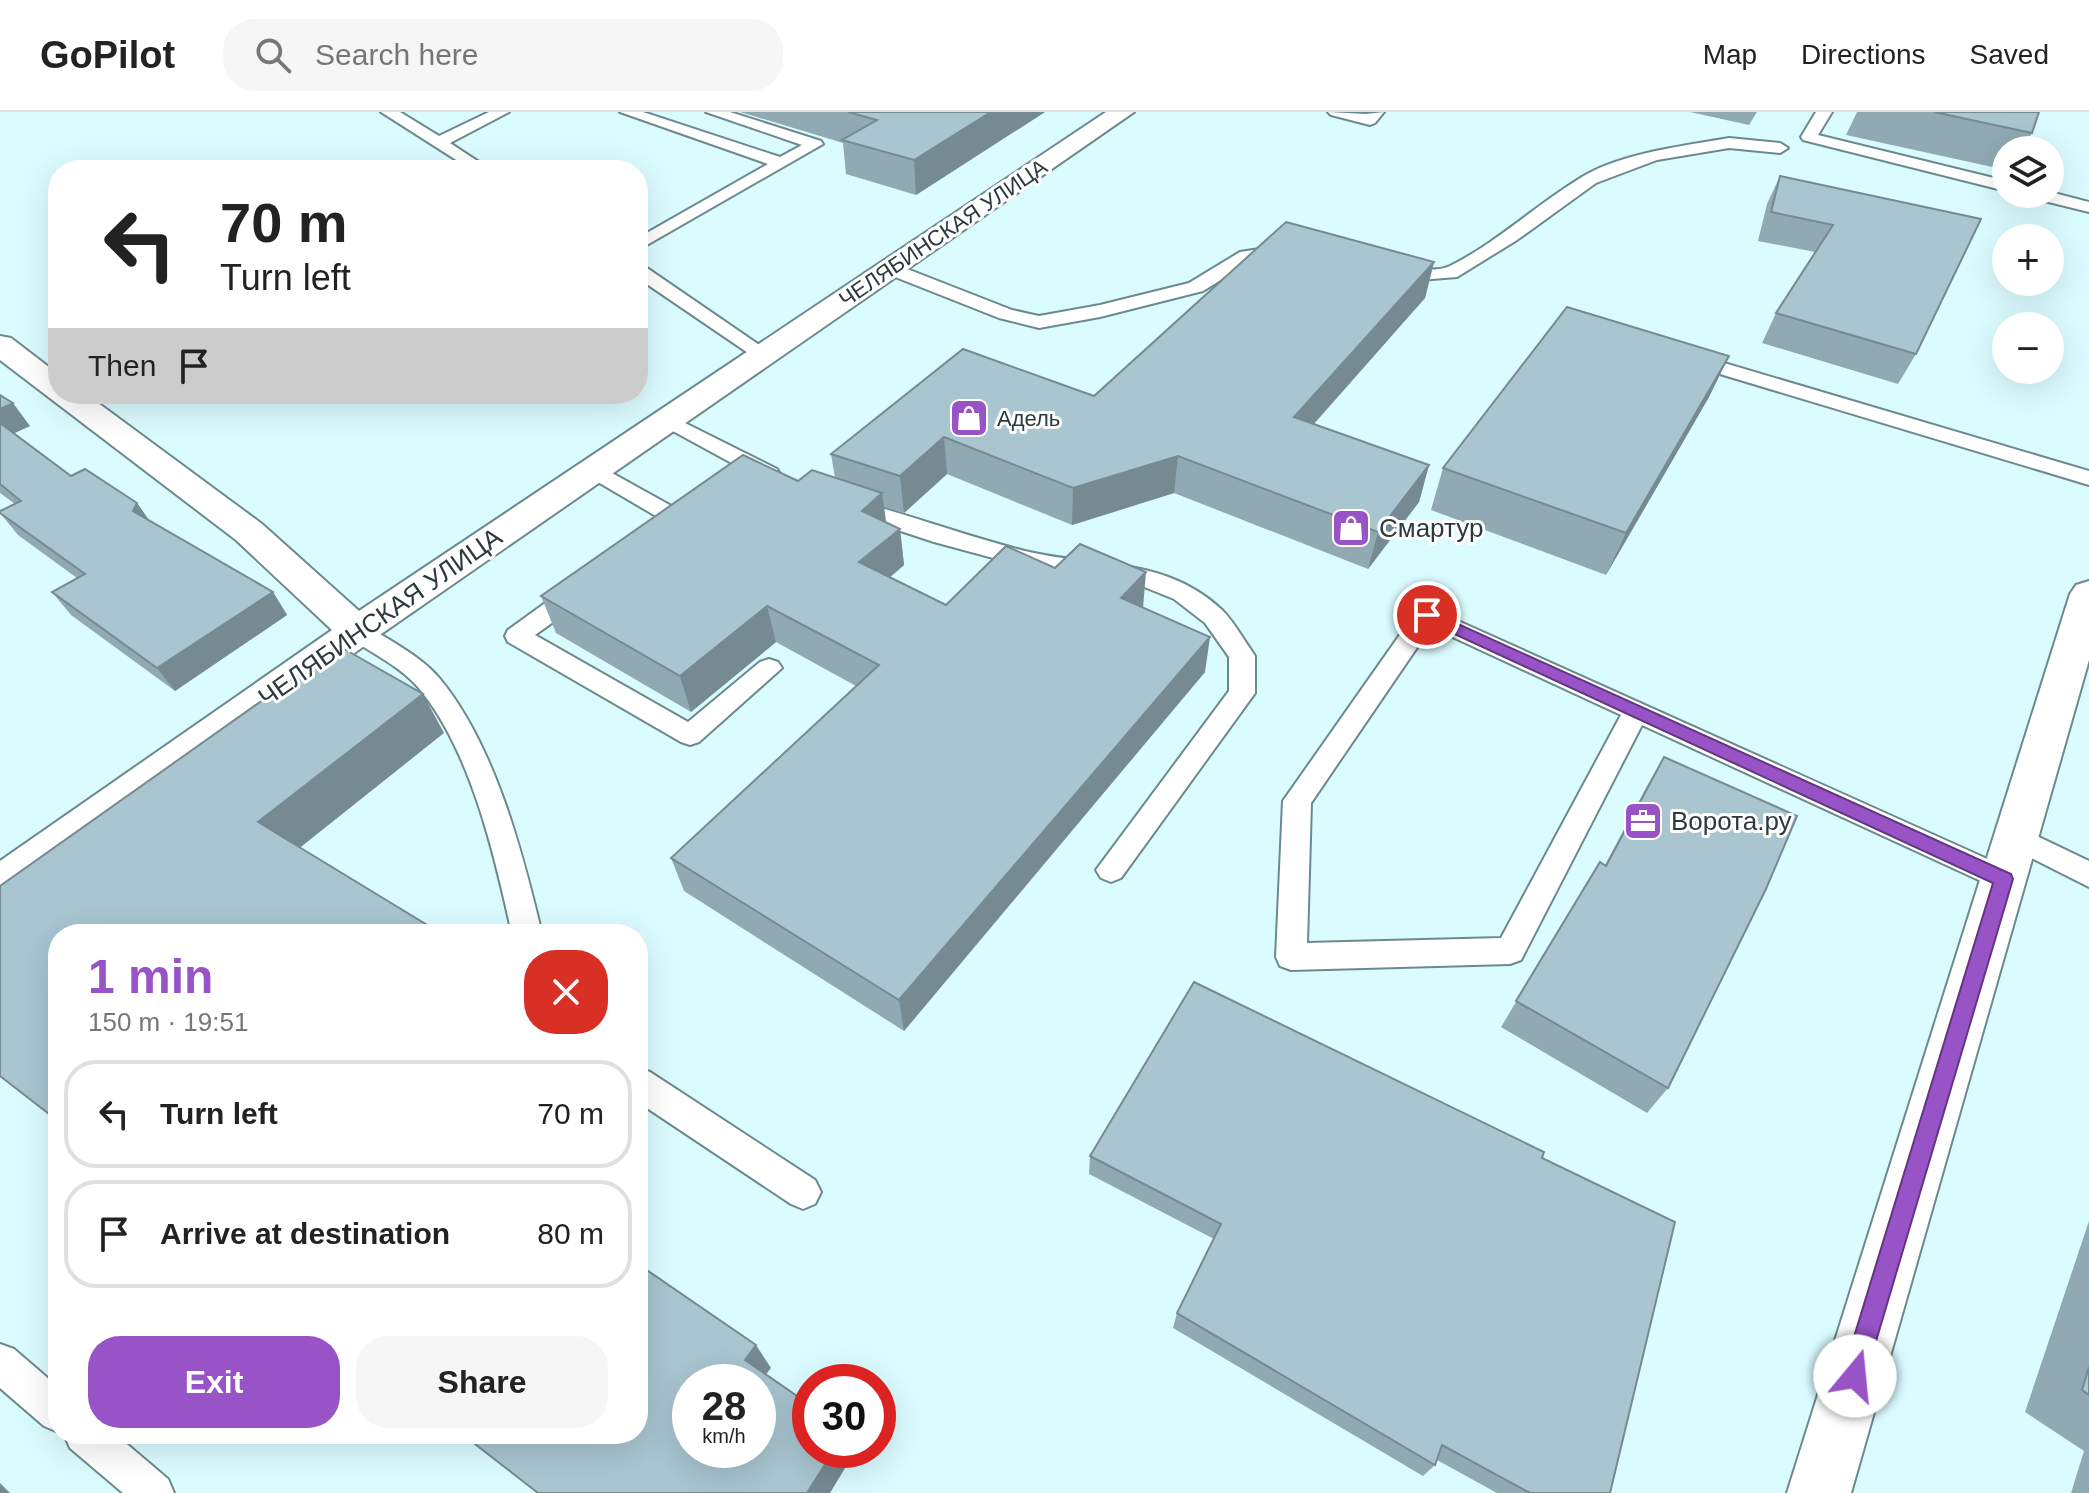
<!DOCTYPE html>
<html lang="en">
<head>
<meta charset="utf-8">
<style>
  :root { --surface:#fff; --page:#f6f6f6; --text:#222; --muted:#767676; --line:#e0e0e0; --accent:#9853c7 }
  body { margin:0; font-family:Arial,sans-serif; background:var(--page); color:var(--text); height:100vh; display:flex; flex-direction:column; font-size:30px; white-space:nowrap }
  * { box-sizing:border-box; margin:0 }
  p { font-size:26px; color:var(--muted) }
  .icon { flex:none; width:44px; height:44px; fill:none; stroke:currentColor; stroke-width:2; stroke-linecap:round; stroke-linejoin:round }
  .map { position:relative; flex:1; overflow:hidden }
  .panel { position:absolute; left:48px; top:812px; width:600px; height:520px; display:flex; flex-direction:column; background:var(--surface); border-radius:32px; box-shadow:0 8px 32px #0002 }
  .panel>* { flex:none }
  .top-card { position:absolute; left:48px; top:48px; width:600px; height:244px; border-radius:32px; box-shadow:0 8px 32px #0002; background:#fff; color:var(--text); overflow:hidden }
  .controls { position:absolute; left:1992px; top:24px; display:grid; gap:16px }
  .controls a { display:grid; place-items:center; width:72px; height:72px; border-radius:50%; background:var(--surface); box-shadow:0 8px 32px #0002; font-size:40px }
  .speed { position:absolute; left:672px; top:1252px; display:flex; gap:16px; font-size:40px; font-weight:700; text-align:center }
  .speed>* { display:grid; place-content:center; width:104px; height:104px; border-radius:50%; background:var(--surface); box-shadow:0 8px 32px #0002; line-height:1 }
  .speed small { font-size:20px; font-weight:400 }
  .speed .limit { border:12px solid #d22; background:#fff; color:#111 }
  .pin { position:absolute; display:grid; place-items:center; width:68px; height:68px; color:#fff; margin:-34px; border:4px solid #fff; border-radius:50%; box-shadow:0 2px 8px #0007 }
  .me { position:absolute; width:88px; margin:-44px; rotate:17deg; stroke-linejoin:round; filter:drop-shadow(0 0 6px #0008) }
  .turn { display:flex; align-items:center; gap:28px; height:168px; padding:0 40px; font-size:36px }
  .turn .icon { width:104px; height:104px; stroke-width:2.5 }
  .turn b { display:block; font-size:56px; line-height:68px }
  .then { display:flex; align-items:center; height:76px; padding:0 40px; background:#0003; gap:16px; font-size:30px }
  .round { display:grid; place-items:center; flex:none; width:84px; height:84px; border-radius:32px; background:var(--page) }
  .headline { display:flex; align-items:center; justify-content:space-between; height:136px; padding:0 40px }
  h1 { font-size:48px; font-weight:800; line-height:60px; color:var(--accent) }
  .action { display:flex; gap:16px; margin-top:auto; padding:16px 40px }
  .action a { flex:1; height:92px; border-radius:32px; background:var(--accent); color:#fff; font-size:32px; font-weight:800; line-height:92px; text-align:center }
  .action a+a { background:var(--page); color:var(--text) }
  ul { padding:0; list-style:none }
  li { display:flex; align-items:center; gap:24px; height:108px; margin:0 16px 12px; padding:0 24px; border:4px solid var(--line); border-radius:32px }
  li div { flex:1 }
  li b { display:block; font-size:30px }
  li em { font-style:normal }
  header { display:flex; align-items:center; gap:48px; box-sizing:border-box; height:112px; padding:0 40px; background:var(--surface); border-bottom:2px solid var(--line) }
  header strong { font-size:38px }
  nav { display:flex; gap:44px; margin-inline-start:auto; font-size:28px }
  .search { width:560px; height:72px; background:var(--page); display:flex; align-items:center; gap:20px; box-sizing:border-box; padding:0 28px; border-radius:32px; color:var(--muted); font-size:30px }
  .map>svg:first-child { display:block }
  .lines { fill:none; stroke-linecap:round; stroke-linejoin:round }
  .lane-casing { stroke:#6c8a8d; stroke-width:4 }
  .street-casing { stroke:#6c8a8d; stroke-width:4 }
  .lane { fill:#fff; fill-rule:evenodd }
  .street { fill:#fff; fill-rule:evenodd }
  .wall { fill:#90a9b3 }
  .shaded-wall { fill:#768a92 }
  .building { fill:#a8c5d0; stroke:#768a92; stroke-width:2; fill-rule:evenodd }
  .route { fill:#9853c7; stroke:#633681; stroke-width:2 }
  .labels { text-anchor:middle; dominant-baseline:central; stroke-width:6; stroke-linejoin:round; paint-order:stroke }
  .far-street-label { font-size:22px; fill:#2d3a3b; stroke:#fff }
  .far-poi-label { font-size:22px; fill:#2d3a3b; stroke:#fff; text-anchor:start }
  .poi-label { font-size:26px; fill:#2d3a3b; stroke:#fff; text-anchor:start }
  .street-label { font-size:26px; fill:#2d3a3b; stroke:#fff }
</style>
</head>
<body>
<header>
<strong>GoPilot</strong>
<div class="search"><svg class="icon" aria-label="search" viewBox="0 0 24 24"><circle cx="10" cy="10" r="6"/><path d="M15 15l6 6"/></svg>Search here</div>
<nav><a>Map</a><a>Directions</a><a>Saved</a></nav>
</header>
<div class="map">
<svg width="2089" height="1381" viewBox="0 0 2089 1381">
  <rect width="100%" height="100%" fill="#dbfcff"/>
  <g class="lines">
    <g class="lane-casing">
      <g id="lane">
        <path d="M 381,0 L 400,0 L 439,24 L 489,0 L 509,0 L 450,31 L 491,58 L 472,58 Z"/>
        <path d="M 620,0 L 643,0 L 780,45 L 802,33 L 706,0 L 730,0 L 821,29 L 823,32 L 638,138 L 638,126 L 768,52 Z"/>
        <path d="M 1328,0 L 1366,2 L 1384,0 L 1375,11 L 1370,13 L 1331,3 Z"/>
        <path d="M 1816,0 L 1832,0 L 1818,23 L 2006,69 L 2006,79 L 1803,28 L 1801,25 Z"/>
        <path d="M 1729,26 L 1780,31 L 1788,36 L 1780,41 L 1729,36 L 1657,48 L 1596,71 L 1517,128 L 1457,165 L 1395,170 L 1386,165 C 1400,150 1432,163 1450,154 C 1498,130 1537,92 1582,65 C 1621,41 1684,34 1729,26 Z"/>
        <path d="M 2050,80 L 2089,90 L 2089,100 L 2032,86 L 2030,82 Z"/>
        <path d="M 1286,133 L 1292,134 L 1295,138 L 1292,142 L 1251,149 L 1203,179 L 1100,205 L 1039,216 L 999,206 L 885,161 L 882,157 L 885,153 L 897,153 L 1012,198 L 1039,204 L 1100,193 L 1189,171 L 1240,140 Z"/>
        <path d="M 638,153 L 644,154 L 774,243 L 771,247 L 757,247 L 638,166 Z"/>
        <path d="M 1687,240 L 2089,359 L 2089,373 L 1680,250 L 1677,246 L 1680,242 Z"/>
        <path d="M 667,302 L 777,357 L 780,362 L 769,369 L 761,367 L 660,312 L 657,308 Z"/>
        <path d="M 594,351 L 684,401 L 687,406 L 665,426 L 649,426 L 645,421 L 661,407 L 586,363 L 583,358 Z"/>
        <path d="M 848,387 C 908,402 965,424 1025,439 C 1094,456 1165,444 1222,498 C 1233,509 1242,525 1251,538 L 1255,544 L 1255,581 L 1121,766 L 1111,770 L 1101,766 L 1096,758 L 1229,579 L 1229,545 L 1205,511 L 1174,487 L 1127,468 L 1030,456 L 934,430 L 840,399 L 837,394 L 840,389 Z"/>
        <path d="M 579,471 L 588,473 L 591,479 L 588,485 L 535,523 L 688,610 L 760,550 L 769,547 L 778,550 L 782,556 L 699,630 L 690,633 L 681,630 L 508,530 L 505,524 L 508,518 L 570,473 Z"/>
        <path d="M 1427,495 L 2014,759 L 2019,767 L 2014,775 L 2004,779 L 1994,775 L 1642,613 L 1521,848 L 1510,852 L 1291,858 L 1280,854 L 1276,845 L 1283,689 L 1418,497 ZM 1431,515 L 1621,603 L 1501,826 L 1307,831 L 1311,691 Z"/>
        <path d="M 357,510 L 366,513 C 390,529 421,544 440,567 C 495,634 522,739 542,822 L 512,822 C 495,745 472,643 422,580 C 404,556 373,542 348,525 L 345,519 L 348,513 Z"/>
        <path d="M 2016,714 L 2089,749 L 2089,775 L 2006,733 L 2002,725 L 2006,717 Z"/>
        <path d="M 638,956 L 650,960 L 815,1068 L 821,1080 L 815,1092 L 803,1097 L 791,1092 L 638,990 Z"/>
        <path d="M 0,1232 L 14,1237 L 58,1275 L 58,1320 L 44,1314 L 0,1276 Z"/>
        <path d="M 64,1322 L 115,1322 L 168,1367 L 174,1381 L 123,1381 L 70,1336 Z"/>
      </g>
    </g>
    <g class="street-casing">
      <g id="street">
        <path d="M 1106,0 L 1134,0 L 371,529 L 16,787 L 0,793 L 0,749 L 332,518 L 236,428 L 0,248 L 0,224 L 11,226 L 58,262 L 58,282 L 86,282 L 262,412 L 359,499 Z"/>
        <path d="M 2089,469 L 2089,548 L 1851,1381 L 1787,1381 L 2070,482 L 2076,473 Z"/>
      </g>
    </g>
    <use href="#lane" class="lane"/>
    <use href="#street" class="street"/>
  </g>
  <g class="wall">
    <path d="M 740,0 L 1045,0 L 916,83 L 846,62 L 843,31 Z"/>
    <path d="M 1690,0 L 1757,0 L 1749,13 Z"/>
    <path d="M 1857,0 L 2039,0 L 2032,21 L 2022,38 L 2006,38 L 2006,58 L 1846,23 Z"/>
    <path d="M 1780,64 L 1981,107 L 1916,242 L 1898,272 L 1762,231 L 1776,201 L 1815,140 L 1758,129 L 1767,92 Z"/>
    <path d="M 1434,150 L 1425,186 L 1314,312 L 1429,353 L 1419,390 L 1368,457 L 1174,381 L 1072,413 L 947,362 L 904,401 L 884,395 L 886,410 L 900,417 L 904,453 L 890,465 L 946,493 L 1143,495 L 1205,560 L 904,919 L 684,779 L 671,746 L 856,574 L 776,530 L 691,600 L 556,521 L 541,484 L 798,369 L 835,366 L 831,342 L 1094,284 Z"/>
    <path d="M 1729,244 L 1709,285 L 1606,463 L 1431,398 L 1443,356 Z"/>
    <path d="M 0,283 L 30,314 L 14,321 L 71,364 L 137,391 L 149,408 L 273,480 L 287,503 L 175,579 L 71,503 L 52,480 L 77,466 L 18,423 L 0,401 L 15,392 L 0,381 Z"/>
    <path d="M 1664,645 L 1668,976 L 1647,1001 L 1501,915 L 1600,750 L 1605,753 L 1647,674 Z"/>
    <path d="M 1090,1044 L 1542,1046 L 1610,1381 L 1497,1381 L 1437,1348 L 1435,1353 L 1423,1364 L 1173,1216 L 1177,1201 L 1214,1127 L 1089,1062 Z"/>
    <path d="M 2089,1109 L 2089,1381 L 2071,1381 L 2084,1339 L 2025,1300 Z"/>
  </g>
  <g class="shaded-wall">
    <path d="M 991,0 L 1045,0 L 916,83 L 914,48 Z"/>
    <path d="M 1434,150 L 1425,186 L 1287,342 L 1294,305 Z"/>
    <path d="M 1729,244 L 1709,285 L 1606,463 L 1626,421 Z"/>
    <path d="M 13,291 L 30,314 L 6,325 L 0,318 L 0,297 Z"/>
    <path d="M 944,325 L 947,362 L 904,401 L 900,364 Z"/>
    <path d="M 1178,344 L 1174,381 L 1072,413 L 1073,376 Z"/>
    <path d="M 1429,353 L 1419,390 L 1368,457 L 1378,420 Z"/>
    <path d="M 882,381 L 887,417 L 862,399 Z"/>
    <path d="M 137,391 L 153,414 L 133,399 Z"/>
    <path d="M 900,417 L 904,453 L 865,487 L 859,450 Z"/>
    <path d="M 1146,460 L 1143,496 L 1121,486 Z"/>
    <path d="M 273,480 L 287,503 L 175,579 L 157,556 Z"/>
    <path d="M 767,494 L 776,530 L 691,600 L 680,564 Z"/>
    <path d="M 1210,525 L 1205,560 L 904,919 L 899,888 Z"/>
    <path d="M 423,582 L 444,621 L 287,746 L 258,710 Z"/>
    <path d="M 756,1233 L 771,1256 L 760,1270 L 745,1248 Z"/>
    <path d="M 834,1338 L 856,1338 L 830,1381 L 807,1381 Z"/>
    <path d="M 0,1371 L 10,1381 L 0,1381 Z"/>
  </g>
  <g class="building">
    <path d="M 848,0 L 991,0 L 914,48 L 842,28 L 877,8 Z"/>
    <path d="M 1934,0 L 2039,0 L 2032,21 Z"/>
    <path d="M 1780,64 L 1981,107 L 1916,242 L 1776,201 L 1833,113 L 1771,100 Z"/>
    <path d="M 1286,110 L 1434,150 L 1294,305 L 1429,353 L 1378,420 L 1178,344 L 1073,376 L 944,325 L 900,364 L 831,342 L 963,237 L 1094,284 Z"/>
    <path d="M 1567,195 L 1729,244 L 1626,421 L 1443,356 Z"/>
    <path d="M 0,283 L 13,291 L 0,297 Z"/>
    <path d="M 0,311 L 71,364 L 85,357 L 137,391 L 133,399 L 273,480 L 157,556 L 52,480 L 85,462 L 0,401 L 0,399 L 21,389 L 0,372 Z"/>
    <path d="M 743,343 L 798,369 L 812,358 L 882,381 L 862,399 L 900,417 L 859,450 L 946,493 L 1006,434 L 1055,456 L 1080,432 L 1146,460 L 1121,486 L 1210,525 L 899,888 L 671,746 L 879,553 L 767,494 L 680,564 L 541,484 Z"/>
    <path d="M 339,534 L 423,582 L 258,710 L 442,822 L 58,822 L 58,1009 L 0,964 L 0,774 Z"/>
    <path d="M 1664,645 L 1797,704 L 1766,777 L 1668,976 L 1516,889 L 1600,750 L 1606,754 Z"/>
    <path d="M 1194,870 L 1544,1040 L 1542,1046 L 1675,1110 L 1610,1381 L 1530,1381 L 1442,1333 L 1435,1353 L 1177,1201 L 1221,1112 L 1090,1044 Z"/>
    <path d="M 638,1152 L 756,1233 L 745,1248 L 810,1293 L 810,1338 L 834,1338 L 807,1381 L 538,1381 L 462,1322 L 638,1322 ZM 690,1270 L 758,1270 L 758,1338 L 690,1338 Z"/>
    <path d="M 2089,1255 L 2089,1283 L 2082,1278 Z"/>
  </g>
  <path class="route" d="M 1427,498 L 2011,762 L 2013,767 L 1863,1273 L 1855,1277 L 1846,1273 L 1842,1264 L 1993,771 L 1422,507 L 1419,503 Z"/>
  <defs>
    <g id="shop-square" transform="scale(2)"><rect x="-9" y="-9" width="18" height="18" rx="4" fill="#9853c7" stroke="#fff"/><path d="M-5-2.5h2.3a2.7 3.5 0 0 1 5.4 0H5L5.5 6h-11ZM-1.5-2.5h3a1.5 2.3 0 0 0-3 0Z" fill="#fff"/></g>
    <g id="office-square" transform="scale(2)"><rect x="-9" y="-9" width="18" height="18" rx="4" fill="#9853c7" stroke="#fff"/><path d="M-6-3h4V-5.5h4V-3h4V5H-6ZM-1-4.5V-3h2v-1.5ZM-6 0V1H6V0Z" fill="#fff"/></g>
  </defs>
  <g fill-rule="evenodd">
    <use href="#shop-square" x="969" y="306"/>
    <use href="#shop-square" x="1351" y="416"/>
    <use href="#office-square" x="1643" y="709"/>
  </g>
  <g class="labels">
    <g class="far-street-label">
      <text transform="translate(943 121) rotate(-34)">ЧЕЛЯБИНСКАЯ УЛИЦА</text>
    </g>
    <g class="far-poi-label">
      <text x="997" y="306">Адель</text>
    </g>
    <g class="poi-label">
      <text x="1379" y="416">Смартур</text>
      <text x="1671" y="709">Ворота.ру</text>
    </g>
    <g class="street-label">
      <text transform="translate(380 505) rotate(-35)">ЧЕЛЯБИНСКАЯ УЛИЦА</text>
    </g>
  </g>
</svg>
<div class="controls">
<a><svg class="icon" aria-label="layers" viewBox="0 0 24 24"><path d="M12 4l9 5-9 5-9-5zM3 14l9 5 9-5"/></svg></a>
<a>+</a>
<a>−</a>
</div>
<div class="speed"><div>28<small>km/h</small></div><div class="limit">30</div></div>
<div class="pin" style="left:1427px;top:503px;background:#d93025"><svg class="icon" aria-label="arrive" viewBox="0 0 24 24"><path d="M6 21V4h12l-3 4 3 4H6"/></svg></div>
<svg class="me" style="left:1855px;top:1264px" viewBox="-20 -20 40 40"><circle r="19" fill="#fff"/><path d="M0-13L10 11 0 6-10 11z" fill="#9853c7"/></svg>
<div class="top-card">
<div class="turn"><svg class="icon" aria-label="left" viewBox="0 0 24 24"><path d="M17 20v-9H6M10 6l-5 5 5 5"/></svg><div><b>70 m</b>Turn left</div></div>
<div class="then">Then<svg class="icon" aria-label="arrive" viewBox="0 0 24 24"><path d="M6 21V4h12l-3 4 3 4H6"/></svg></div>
</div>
<section class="panel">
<div class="headline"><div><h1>1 min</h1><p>150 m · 19:51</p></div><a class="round" style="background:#d93025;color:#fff"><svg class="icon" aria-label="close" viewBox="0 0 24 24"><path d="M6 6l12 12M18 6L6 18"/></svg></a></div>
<ul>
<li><svg class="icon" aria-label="left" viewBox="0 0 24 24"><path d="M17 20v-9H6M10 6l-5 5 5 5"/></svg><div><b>Turn left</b></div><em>70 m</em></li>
<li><svg class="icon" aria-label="arrive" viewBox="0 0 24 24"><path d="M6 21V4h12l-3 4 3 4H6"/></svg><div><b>Arrive at destination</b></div><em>80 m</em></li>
</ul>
<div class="action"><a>Exit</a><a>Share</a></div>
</section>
</div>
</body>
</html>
